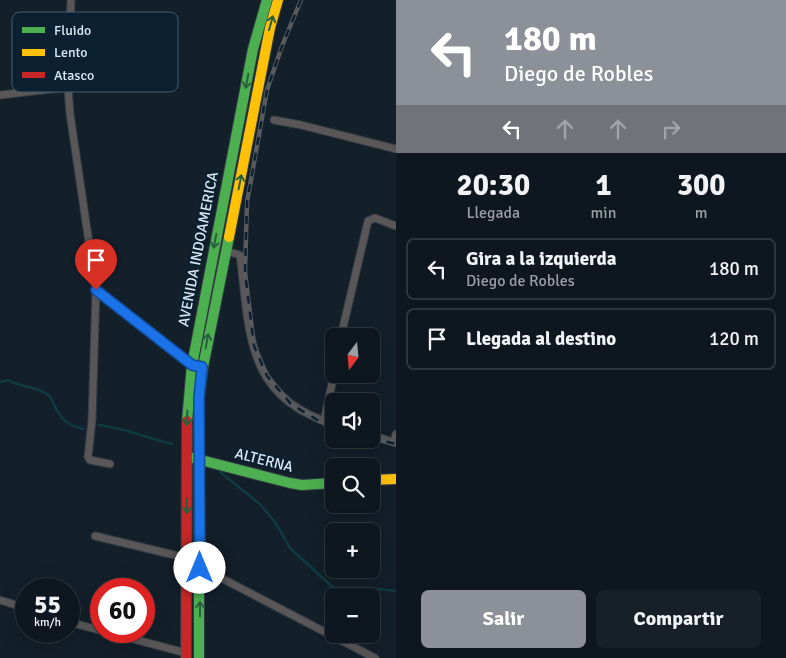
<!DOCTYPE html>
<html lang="es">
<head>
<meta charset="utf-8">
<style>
  :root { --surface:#0e171f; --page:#172028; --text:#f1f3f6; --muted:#9b9fa4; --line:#2e363d; --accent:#8c9099 }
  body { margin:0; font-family:Signika,sans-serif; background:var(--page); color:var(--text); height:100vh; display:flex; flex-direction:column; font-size:19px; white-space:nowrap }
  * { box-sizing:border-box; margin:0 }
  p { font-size:16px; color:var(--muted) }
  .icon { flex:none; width:28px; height:28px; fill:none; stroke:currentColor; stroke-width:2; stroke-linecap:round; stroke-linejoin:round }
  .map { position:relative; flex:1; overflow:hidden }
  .sheet { display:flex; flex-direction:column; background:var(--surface); width:390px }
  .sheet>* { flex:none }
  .banner { background:#8c9099; color:#fff; overflow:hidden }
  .needle { width:32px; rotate:196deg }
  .buttons { position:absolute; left:325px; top:328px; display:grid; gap:10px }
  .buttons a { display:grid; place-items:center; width:55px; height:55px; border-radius:8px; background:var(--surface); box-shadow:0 5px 20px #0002,0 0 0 1px var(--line); font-size:25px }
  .speed { position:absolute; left:15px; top:578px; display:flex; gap:10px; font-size:25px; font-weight:700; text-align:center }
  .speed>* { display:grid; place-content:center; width:65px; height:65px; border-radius:50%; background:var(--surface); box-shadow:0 5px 20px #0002,0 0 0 1px var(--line); line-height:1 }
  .speed small { font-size:12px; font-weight:400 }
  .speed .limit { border:8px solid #d22; background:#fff; color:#111 }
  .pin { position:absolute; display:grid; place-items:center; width:42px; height:42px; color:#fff; margin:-51px -21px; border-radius:50% 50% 50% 0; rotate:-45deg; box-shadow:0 0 5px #0007 }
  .pin .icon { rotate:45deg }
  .me { position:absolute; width:55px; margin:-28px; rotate:0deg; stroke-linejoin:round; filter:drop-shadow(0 0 4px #0008) }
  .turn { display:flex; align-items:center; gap:18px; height:105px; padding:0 25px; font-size:22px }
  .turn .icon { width:65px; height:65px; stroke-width:2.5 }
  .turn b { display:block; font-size:35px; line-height:42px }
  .lanes { display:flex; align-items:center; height:48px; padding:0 25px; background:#0003; justify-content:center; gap:25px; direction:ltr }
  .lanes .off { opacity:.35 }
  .eta { display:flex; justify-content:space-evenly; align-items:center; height:85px; text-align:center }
  .eta b { font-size:30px; font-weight:800; line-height:35px }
  .button { display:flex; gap:10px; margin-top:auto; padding:10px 25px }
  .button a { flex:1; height:58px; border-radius:8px; background:var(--accent); color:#fff; font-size:20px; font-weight:800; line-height:58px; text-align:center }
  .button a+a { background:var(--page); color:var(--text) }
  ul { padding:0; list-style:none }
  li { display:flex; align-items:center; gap:15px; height:62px; margin:0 10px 8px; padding:0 15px; border:2px solid var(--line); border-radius:8px }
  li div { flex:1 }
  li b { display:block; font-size:19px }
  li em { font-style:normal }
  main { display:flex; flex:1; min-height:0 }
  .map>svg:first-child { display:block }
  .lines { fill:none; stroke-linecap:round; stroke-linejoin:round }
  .stream { stroke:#103b42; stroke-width:2.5 }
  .street-casing { stroke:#313b44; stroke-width:9 }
  .fast-casing { stroke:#313b44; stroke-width:12 }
  .slow-casing { stroke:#313b44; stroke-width:12 }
  .jam-casing { stroke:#313b44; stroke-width:12 }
  .street { stroke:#595657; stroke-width:7 }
  .fast { stroke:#4caf50; stroke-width:10 }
  .slow { stroke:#ffc107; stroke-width:10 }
  .jam { stroke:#c62828; stroke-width:10 }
  .rail-casing { stroke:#575a5e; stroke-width:4.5 }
  .rail { stroke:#0b2031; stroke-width:2.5; stroke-dasharray:8; stroke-linecap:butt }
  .oneway { stroke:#28603f }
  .route-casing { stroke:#114b97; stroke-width:12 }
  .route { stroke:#1a73e8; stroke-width:9 }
  .labels { text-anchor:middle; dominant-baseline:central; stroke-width:4; stroke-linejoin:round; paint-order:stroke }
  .street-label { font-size:15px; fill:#dbe8f4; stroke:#0b2031 }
  .key { fill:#0b2031; stroke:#495c6c; stroke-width:1 }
  .key-label { font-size:14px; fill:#dbe8f4 }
</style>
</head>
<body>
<main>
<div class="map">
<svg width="396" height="658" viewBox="0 0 396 658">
  <rect width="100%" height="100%" fill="#131f29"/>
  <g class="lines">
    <g class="stream">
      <path d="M 0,382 L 8,380 C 20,388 36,385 48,395 C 51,397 53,402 54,405 C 62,420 67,425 83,429"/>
      <path d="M 98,425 C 124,428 147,438 172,444"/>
      <path d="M 220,472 L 260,504 L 275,522 L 290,548 L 338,592 L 357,596"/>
      <path d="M 362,596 L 378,589 L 396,591"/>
    </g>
    <g class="street-casing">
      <g id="street">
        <path d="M 71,0 L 68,87 L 70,114 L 96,290 L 92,420 L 88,457 L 90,460 L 110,464"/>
        <path d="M 1,95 L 68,87"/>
        <path d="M 274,120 L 301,125 L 396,149"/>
        <path d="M 226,251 L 240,255 C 250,332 245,398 334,424"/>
        <path d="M 96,290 L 192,365 L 195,366"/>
        <path d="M 341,336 L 368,221 L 375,218 L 396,226"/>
        <path d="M 324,421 L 334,374"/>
        <path d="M 371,435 L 396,443"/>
        <path d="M 394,442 L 396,434"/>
        <path d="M 95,536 L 187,558"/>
        <path d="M 200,567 L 375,658"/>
        <path d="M 0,600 L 26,608"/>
        <path d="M 69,622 L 186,653"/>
      </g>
    </g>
    <g class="fast-casing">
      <g id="fast">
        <path d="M 187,421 L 192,365 L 253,49 L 267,0"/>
        <path d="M 193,458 L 290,483 L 302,485 L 334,483"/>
        <path d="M 199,658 L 199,398 L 203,367 L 229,237"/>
      </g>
    </g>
    <g class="slow-casing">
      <g id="slow">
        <path d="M 229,237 L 270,28 L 278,0"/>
        <path d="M 371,480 L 396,479"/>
      </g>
    </g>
    <g class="jam-casing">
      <path id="jam" d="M 186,658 L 187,421"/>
    </g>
    <use href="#street" class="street"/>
    <use href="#fast" class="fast"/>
    <use href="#slow" class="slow"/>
    <use href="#jam" class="jam"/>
    <g class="rail-casing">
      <g id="rail">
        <path d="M 301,0 L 282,46 L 267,90 L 247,202 L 245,272 L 254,346 L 267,376 L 291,404 L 319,421 L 334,426"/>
        <path d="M 371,438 L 396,444"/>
      </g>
    </g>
    <use href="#rail" class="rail"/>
  </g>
  <defs><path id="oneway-shaft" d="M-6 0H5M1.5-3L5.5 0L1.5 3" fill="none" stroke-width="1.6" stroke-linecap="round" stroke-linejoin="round" transform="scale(1.25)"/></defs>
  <g class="oneway">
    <use href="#oneway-shaft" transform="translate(271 23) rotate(-74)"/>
    <use href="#oneway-shaft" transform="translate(247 81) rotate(101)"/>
    <use href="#oneway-shaft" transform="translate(240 182) rotate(-79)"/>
    <use href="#oneway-shaft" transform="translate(215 241) rotate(101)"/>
    <use href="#oneway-shaft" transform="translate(207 341) rotate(-79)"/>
    <use href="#oneway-shaft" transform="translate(187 418) rotate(93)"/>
    <use href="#oneway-shaft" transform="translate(187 506) rotate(90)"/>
    <use href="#oneway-shaft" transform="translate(200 609) rotate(-90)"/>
  </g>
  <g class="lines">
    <g class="route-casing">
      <path id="route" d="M 96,290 L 192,365 L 202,367 L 199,398 L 200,568"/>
    </g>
    <use href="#route" class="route"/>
  </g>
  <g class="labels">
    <g class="street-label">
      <text transform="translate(198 249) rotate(-79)">AVENIDA INDOAMERICA</text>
      <text transform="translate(264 460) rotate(14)">ALTERNA</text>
    </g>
  </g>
  <rect x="12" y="12" width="166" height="80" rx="8" class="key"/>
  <rect x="22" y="27" width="23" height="6" fill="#4caf50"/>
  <rect x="22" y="49" width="23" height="7" fill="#ffc107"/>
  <rect x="22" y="72" width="23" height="6" fill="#c62828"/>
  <g class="key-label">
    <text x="54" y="35">Fluido</text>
    <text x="54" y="57">Lento</text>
    <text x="54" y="80">Atasco</text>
  </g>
</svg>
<div class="buttons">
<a><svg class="needle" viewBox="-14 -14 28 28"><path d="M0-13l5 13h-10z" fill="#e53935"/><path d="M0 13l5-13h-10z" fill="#9b9fa4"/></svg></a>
<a><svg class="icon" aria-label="sound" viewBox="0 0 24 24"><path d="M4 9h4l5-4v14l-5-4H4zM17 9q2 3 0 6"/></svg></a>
<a><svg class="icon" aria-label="search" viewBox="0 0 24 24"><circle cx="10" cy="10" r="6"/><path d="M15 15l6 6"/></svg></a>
<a>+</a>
<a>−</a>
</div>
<div class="speed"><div>55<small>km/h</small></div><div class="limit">60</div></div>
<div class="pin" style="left:96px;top:290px;background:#d93025"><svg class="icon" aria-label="arrive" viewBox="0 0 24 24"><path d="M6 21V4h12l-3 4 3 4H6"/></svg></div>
<svg class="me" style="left:200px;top:568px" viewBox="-20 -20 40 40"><circle r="19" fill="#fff"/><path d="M0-13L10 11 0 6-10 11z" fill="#1a73e8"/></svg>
</div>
<section class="sheet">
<div class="banner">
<div class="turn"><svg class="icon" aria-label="left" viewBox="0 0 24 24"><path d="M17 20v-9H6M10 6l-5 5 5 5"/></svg><div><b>180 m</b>Diego de Robles</div></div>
<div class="lanes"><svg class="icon" aria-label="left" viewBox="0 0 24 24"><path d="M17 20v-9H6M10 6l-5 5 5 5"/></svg><svg class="icon off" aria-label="ahead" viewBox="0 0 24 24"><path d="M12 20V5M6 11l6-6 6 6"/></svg><svg class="icon off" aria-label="ahead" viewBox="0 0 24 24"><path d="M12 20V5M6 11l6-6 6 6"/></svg><svg class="icon off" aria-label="right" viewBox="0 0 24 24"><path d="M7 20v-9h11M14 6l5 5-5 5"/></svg></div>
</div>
<div class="eta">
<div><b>20:30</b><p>Llegada</p></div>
<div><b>1</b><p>min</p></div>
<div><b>300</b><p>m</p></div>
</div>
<ul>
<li><svg class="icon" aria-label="left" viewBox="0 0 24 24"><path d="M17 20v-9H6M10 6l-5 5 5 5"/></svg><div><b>Gira a la izquierda</b><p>Diego de Robles</p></div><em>180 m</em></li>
<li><svg class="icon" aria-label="arrive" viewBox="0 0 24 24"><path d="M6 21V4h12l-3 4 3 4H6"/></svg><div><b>Llegada al destino</b></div><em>120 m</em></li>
</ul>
<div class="button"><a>Salir</a><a>Compartir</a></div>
</section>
</main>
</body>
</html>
